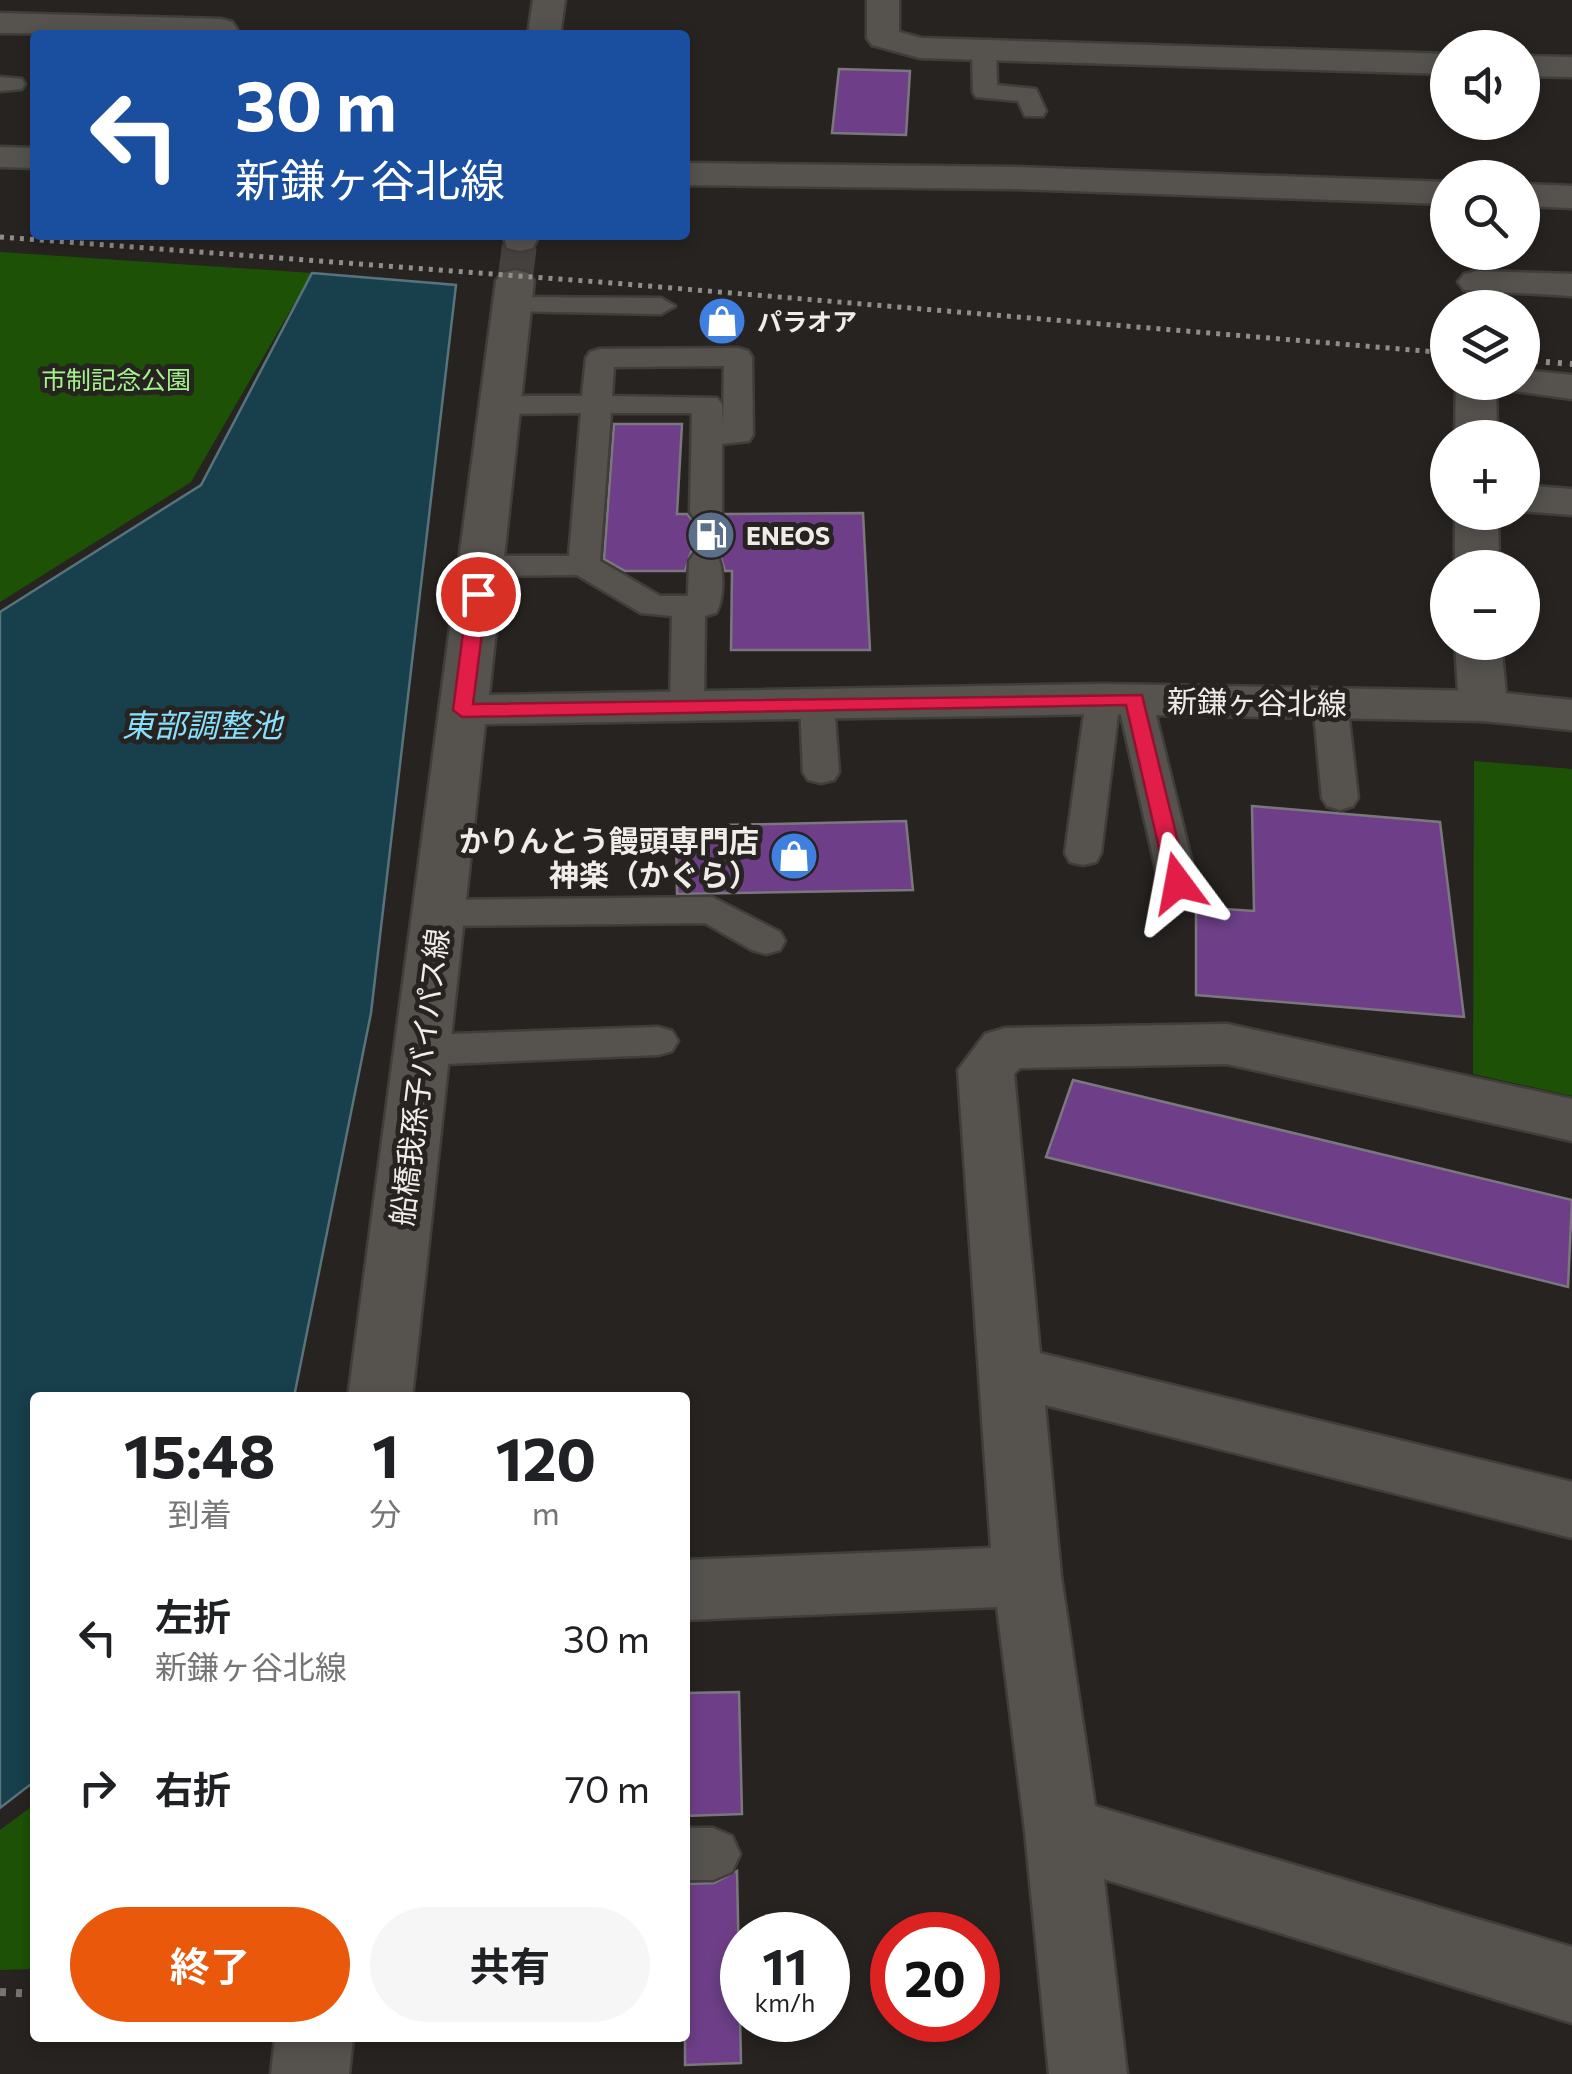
<!DOCTYPE html>
<html lang="ja">
<head>
<meta charset="utf-8">
<style>
  :root { --surface:#fff; --page:#f6f6f6; --text:#202124; --muted:#757577; --accent:#ea580c }
  body { margin:0; font-family:Commissioner,"Noto Sans JP",sans-serif; background:var(--page); color:var(--text); height:100vh; display:flex; flex-direction:column; font-size:38px; white-space:nowrap }
  * { box-sizing:border-box; margin:0 }
  p { font-size:32px; color:var(--muted) }
  .icon { flex:none; width:55px; height:55px; fill:none; stroke:currentColor; stroke-width:2; stroke-linecap:round; stroke-linejoin:round }
  .map { position:relative; flex:1; overflow:hidden }
  .drawer { position:absolute; left:30px; top:1392px; width:660px; height:650px; display:flex; flex-direction:column; background:var(--surface); border-radius:10px; box-shadow:0 5px 15px #0003 }
  .drawer>* { flex:none }
  .hud { position:absolute; left:30px; top:30px; width:660px; height:210px; border-radius:10px; box-shadow:0 5px 15px #0003; background:#1a4fa0; color:#fff; overflow:hidden }
  .buttons { position:absolute; left:1430px; top:30px; display:grid; gap:20px }
  .buttons a { display:grid; place-items:center; width:110px; height:110px; border-radius:50%; background:var(--surface); box-shadow:0 5px 15px #0003; font-size:50px }
  .speed { position:absolute; left:720px; top:1912px; display:flex; gap:20px; font-size:50px; font-weight:700; text-align:center }
  .speed>* { display:grid; place-content:center; width:130px; height:130px; border-radius:50%; background:var(--surface); box-shadow:0 5px 15px #0003; line-height:1 }
  .speed small { font-size:25px; font-weight:400 }
  .speed .limit { border:15px solid #d22; background:#fff; color:#111 }
  .pin { position:absolute; display:grid; place-items:center; width:85px; height:85px; color:#fff; margin:-42px; border:5px solid #fff; border-radius:50%; box-shadow:0 2px 10px #0007 }
  .me { position:absolute; width:110px; margin:-55px; rotate:347deg; stroke-linejoin:round; filter:drop-shadow(0 0 8px #0008) }
  .turn { display:flex; align-items:center; gap:35px; height:210px; padding:0 40px; font-size:45px }
  .turn .icon { width:130px; height:130px; stroke-width:2.5 }
  .turn b { display:block; font-size:70px; line-height:85px }
  .eta { display:flex; justify-content:space-evenly; align-items:center; height:170px; text-align:center }
  .eta b { font-size:60px; font-weight:700; line-height:70px }
  .action { display:flex; gap:20px; margin-top:auto; padding:20px 40px }
  .action a { flex:1; height:115px; border-radius:60px; background:var(--accent); color:#fff; font-size:40px; font-weight:700; line-height:115px; text-align:center }
  .action a+a { background:var(--page); color:var(--text) }
  ul { padding:0; list-style:none }
  li { display:flex; align-items:center; gap:30px; height:150px; padding:0 40px }
  li div { flex:1 }
  li b { display:block; font-size:38px }
  li em { font-style:normal }
  .map>svg:first-child { display:block }
  .green { fill:#1d5206 }
  .water { fill:#173f4c; stroke:#58737b; stroke-width:2.5 }
  .building { fill:#6e3f88; stroke:#7a787c; stroke-width:2.5 }
  .lines { fill:none; stroke-linecap:round; stroke-linejoin:round }
  .secondary-tunnel { stroke:#45413f; stroke-width:35; stroke-dasharray:35 18; stroke-linecap:butt }
  .lane-casing { stroke:#403e3b; stroke-width:5 }
  .street-casing { stroke:#403e3b; stroke-width:5 }
  .secondary-casing { stroke:#403e3b; stroke-width:5 }
  .path { stroke:#787472; stroke-width:8; stroke-dasharray:6 10; stroke-linecap:butt }
  .lane { fill:#56534f; fill-rule:evenodd }
  .street { fill:#56534f; fill-rule:evenodd }
  .secondary { fill:#56534f; fill-rule:evenodd }
  .rail-far1 { stroke:#918d8b; stroke-width:5; stroke-dasharray:4 6; stroke-linecap:butt }
  .rail { stroke:#918d8b; stroke-width:6; stroke-dasharray:4 8; stroke-linecap:butt }
  .route { fill:#e11d48; stroke:#92132f; stroke-width:2.5 }
  .labels { text-anchor:middle; dominant-baseline:central; stroke-width:10; stroke-linejoin:round; paint-order:stroke }
  .far-poi-label { font-size:25px; font-weight:bold; fill:#efecea; stroke:#272321; text-anchor:start }
  .far-park-label { font-size:25px; fill:#a4f28d; stroke:#272321 }
  .street-label { font-size:30px; fill:#efecea; stroke:#272321 }
  .poi-label { font-size:30px; font-weight:bold; fill:#efecea; stroke:#272321; text-anchor:end }
  .water-label { font-size:32px; font-style:italic; fill:#89dffc; stroke:#272321 }
</style>
</head>
<body>
<div class="map">
<svg width="1572" height="2074" viewBox="0 0 1572 2074">
  <rect width="100%" height="100%" fill="#272321"/>
  <g class="green">
    <path d="M 0,252 L 312,273 L 191,482 L 0,602 Z"/>
    <path d="M 1474,761 L 1572,769 L 1572,1096 L 1473,1074 Z"/>
    <path d="M 35,1804 L 35,1969 L 0,1970 L 0,1830 Z"/>
  </g>
  <path class="water" d="M 312,273 L 456,285 L 371,1013 L 294,1397 L 35,1398 L 35,1781 L 0,1808 L 0,612 L 201,485 Z"/>
  <g class="building">
    <path d="M 839,69 L 910,71 L 906,135 L 832,133 Z"/>
    <path d="M 614,424 L 682,424 L 677,514 L 687,514 L 695,523 L 717,523 L 725,514 L 863,513 L 870,650 L 731,650 L 732,571 L 725,571 L 719,552 L 691,552 L 685,571 L 625,571 L 604,559 Z"/>
    <path d="M 1252,806 L 1440,822 L 1464,1017 L 1196,995 L 1196,907 L 1254,911 Z"/>
    <path d="M 906,821 L 913,890 L 677,894 L 676,826 Z"/>
    <path d="M 1073,1080 L 1572,1200 L 1568,1287 L 1046,1157 Z"/>
    <path d="M 739,1692 L 742,1814 L 685,1816 L 685,1693 Z"/>
    <path d="M 737,1871 L 741,2063 L 685,2065 L 685,1884 L 714,1883 Z"/>
  </g>
  <g class="lines">
    <path class="secondary-tunnel" d="M 515,281 L 520,240"/>
    <g class="lane-casing">
      <g id="lane">
        <path d="M 984,43 L 996,50 L 997,85 L 1036,89 L 1046,111 L 1043,116 L 1025,116 L 1018,101 L 976,97 L 973,92 L 972,50 Z"/>
        <path d="M 0,77 L 22,79 L 25,84 L 22,89 L 0,91 Z"/>
        <path d="M 512,297 L 661,298 L 675,306 L 661,314 L 502,311 L 498,305 L 502,299 Z"/>
        <path d="M 738,348 L 748,351 L 752,357 L 753,435 L 749,441 L 722,444 L 722,512 L 717,519 L 695,519 L 690,512 L 692,413 L 611,413 L 600,561 L 660,596 L 688,596 L 689,561 L 694,554 L 716,554 C 725,567 724,600 716,613 L 705,616 L 704,705 L 699,713 L 687,716 L 675,713 L 670,705 L 672,616 L 641,613 L 577,575 L 481,576 L 470,573 L 465,566 L 470,559 L 481,556 L 569,556 L 581,413 L 500,414 L 490,411 L 485,405 L 490,399 L 500,396 L 582,396 L 586,358 L 590,352 L 600,349 ZM 724,366 L 723,426 L 722,404 L 717,398 L 612,396 L 614,367 Z"/>
        <path d="M 1103,688 L 1115,691 L 1119,697 L 1123,691 L 1135,688 L 1147,691 L 1152,699 L 1197,883 L 1191,892 L 1178,896 L 1165,892 L 1159,883 L 1119,706 L 1101,853 L 1096,862 L 1083,865 L 1070,862 L 1065,853 L 1086,699 L 1091,691 Z"/>
        <path d="M 1330,690 L 1342,693 L 1347,701 L 1358,798 L 1353,806 L 1340,810 L 1327,806 L 1322,798 L 1313,701 L 1318,693 Z"/>
        <path d="M 817,692 L 829,695 L 834,703 L 839,772 L 834,780 L 821,783 L 808,780 L 803,772 L 800,703 L 805,695 Z"/>
        <path d="M 712,897 L 780,932 L 785,941 L 780,950 L 766,954 L 752,950 L 705,923 L 439,926 L 426,922 L 420,913 L 426,904 L 439,900 Z"/>
        <path d="M 658,1027 L 672,1031 L 678,1041 L 672,1051 L 658,1055 L 422,1065 L 408,1060 L 402,1050 L 408,1040 L 422,1035 Z"/>
        <path d="M 685,1828 L 713,1828 L 732,1836 L 740,1854 L 732,1872 L 713,1880 L 685,1880 Z"/>
      </g>
    </g>
    <g class="street-casing">
      <g id="street">
        <path d="M 867,0 L 899,0 L 899,32 L 921,38 L 1448,54 L 1448,74 L 920,58 L 872,45 L 867,38 Z"/>
        <path d="M 0,13 L 221,19 L 232,22 L 237,29 L 233,35 L 0,33 Z"/>
        <path d="M 1522,56 L 1572,57 L 1572,77 L 1522,76 Z"/>
        <path d="M 1477,271 L 1572,274 L 1572,296 L 1464,290 L 1458,282 L 1464,274 Z"/>
        <path d="M 1522,370 L 1572,375 L 1572,399 L 1508,390 L 1502,382 L 1522,382 Z"/>
        <path d="M 1456,382 L 1496,382 L 1497,438 L 1455,438 Z"/>
        <path d="M 1522,485 L 1572,489 L 1572,515 L 1522,511 Z"/>
        <path d="M 1455,512 L 1498,512 L 1499,568 L 1455,568 Z"/>
        <path d="M 1455,642 L 1501,642 L 1507,706 L 1500,716 L 1483,721 L 1466,716 L 1459,706 Z"/>
        <path d="M 1227,1024 L 1572,1099 L 1572,1141 L 1227,1064 L 1020,1068 L 1014,1074 L 1040,1353 L 1572,1482 L 1572,1538 L 1045,1405 L 1061,1576 L 1095,1806 L 1572,1947 L 1572,2023 L 1104,1879 L 1127,2074 L 1049,2074 L 1025,1831 L 997,1607 L 685,1620 L 685,1560 L 991,1548 L 958,1070 L 985,1034 L 1005,1028 Z"/>
      </g>
    </g>
    <g class="secondary-casing">
      <g id="secondary">
        <path d="M 533,0 L 565,0 L 560,35 L 528,35 Z"/>
        <path d="M 0,147 L 35,148 L 35,168 L 0,167 Z"/>
        <path d="M 685,163 L 1013,167 L 1448,182 L 1448,204 L 1013,189 L 685,185 Z"/>
        <path d="M 1522,184 L 1572,186 L 1572,208 L 1522,206 Z"/>
        <path d="M 503,235 L 539,235 L 533,248 L 520,251 L 507,248 Z"/>
        <path d="M 515,270 L 528,273 L 534,281 L 489,695 L 1103,684 L 1483,691 L 1572,700 L 1572,730 L 1483,721 L 1103,714 L 485,724 L 412,1398 L 348,1398 L 496,281 L 502,273 Z"/>
        <path d="M 275,2038 L 353,2038 L 349,2074 L 271,2074 Z"/>
      </g>
    </g>
    <path class="path" d="M 0,1992 L 35,1994"/>
    <use href="#lane" class="lane"/>
    <use href="#street" class="street"/>
    <use href="#secondary" class="secondary"/>
    <path class="rail-far1" d="M 0,237 L 600,282 L 1448,353"/>
    <path class="rail" d="M 1522,360 L 1572,364"/>
  </g>
  <path class="route" d="M 478,588 L 487,594 L 473,704 L 1142,695 L 1188,883 L 1178,890 L 1167,883 L 1126,705 L 462,717 L 453,710 L 468,594 Z"/>
  <defs>
    <g id="shop-disc" transform="scale(2.5)"><circle r="9.5" fill="#3f7fe0" stroke="#272321"/><path d="M-5-2.5h2.3a2.7 3.5 0 0 1 5.4 0H5L5.5 6h-11ZM-1.5-2.5h3a1.5 2.3 0 0 0-3 0Z" fill="#fff"/></g>
    <g id="fuel-disc" transform="scale(2.5)"><circle r="9.5" fill="#5c6f8a" stroke="#272321"/><path d="M-5.5-6h7V0h2V4h1.3V-2.5L3-4.5l.8-.8L6-3V5H2.5V1h-1V6h-7ZM-4.2-4.7v3.2H.2V-4.7Z" fill="#fff"/></g>
  </defs>
  <g fill-rule="evenodd">
    <use href="#shop-disc" x="722" y="321"/>
    <use href="#fuel-disc" x="711" y="535"/>
    <use href="#shop-disc" x="794" y="856"/>
  </g>
  <g class="labels">
    <g class="far-poi-label">
      <text x="757" y="321">パラオア</text>
      <text x="746" y="535">ENEOS</text>
    </g>
    <g class="far-park-label">
      <text x="116" y="379">市制記念公園</text>
    </g>
    <g class="street-label">
      <text transform="translate(1257 701) rotate(1)">新鎌ヶ谷北線</text>
      <text transform="translate(418 1077) rotate(-83)">船橋我孫子バイパス線</text>
    </g>
    <g class="poi-label">
      <text x="759" y="839">かりんとう饅頭専門店<tspan x="759" dy="34">神楽（かぐら）</tspan></text>
    </g>
    <g class="water-label">
      <text x="202" y="724">東部調整池</text>
    </g>
  </g>
</svg>
<div class="buttons">
<a><svg class="icon" aria-label="sound" viewBox="0 0 24 24"><path d="M4 9h4l5-4v14l-5-4H4zM17 9q2 3 0 6"/></svg></a>
<a><svg class="icon" aria-label="search" viewBox="0 0 24 24"><circle cx="10" cy="10" r="6"/><path d="M15 15l6 6"/></svg></a>
<a><svg class="icon" aria-label="layers" viewBox="0 0 24 24"><path d="M12 4l9 5-9 5-9-5zM3 14l9 5 9-5"/></svg></a>
<a>+</a>
<a>−</a>
</div>
<div class="speed"><div>11<small>km/h</small></div><div class="limit">20</div></div>
<div class="pin" style="left:478px;top:594px;background:#d93025"><svg class="icon" aria-label="arrive" viewBox="0 0 24 24"><path d="M6 21V4h12l-3 4 3 4H6"/></svg></div>
<svg class="me" style="left:1178px;top:883px" viewBox="-20 -20 40 40"><path d="M0-17L14 15 0 8-14 15z" fill="#e11d48" stroke="#fff" stroke-width="4"/></svg>
<div class="hud">
<div class="turn"><svg class="icon" aria-label="left" viewBox="0 0 24 24"><path d="M17 20v-9H6M10 6l-5 5 5 5"/></svg><div><b>30 m</b>新鎌ヶ谷北線</div></div>
</div>
<section class="drawer">
<div class="eta">
<div><b>15:48</b><p>到着</p></div>
<div><b>1</b><p>分</p></div>
<div><b>120</b><p>m</p></div>
</div>
<ul>
<li><svg class="icon" aria-label="left" viewBox="0 0 24 24"><path d="M17 20v-9H6M10 6l-5 5 5 5"/></svg><div><b>左折</b><p>新鎌ヶ谷北線</p></div><em>30 m</em></li>
<li><svg class="icon" aria-label="right" viewBox="0 0 24 24"><path d="M7 20v-9h11M14 6l5 5-5 5"/></svg><div><b>右折</b></div><em>70 m</em></li>
</ul>
<div class="action"><a>終了</a><a>共有</a></div>
</section>
</div>
</body>
</html>
